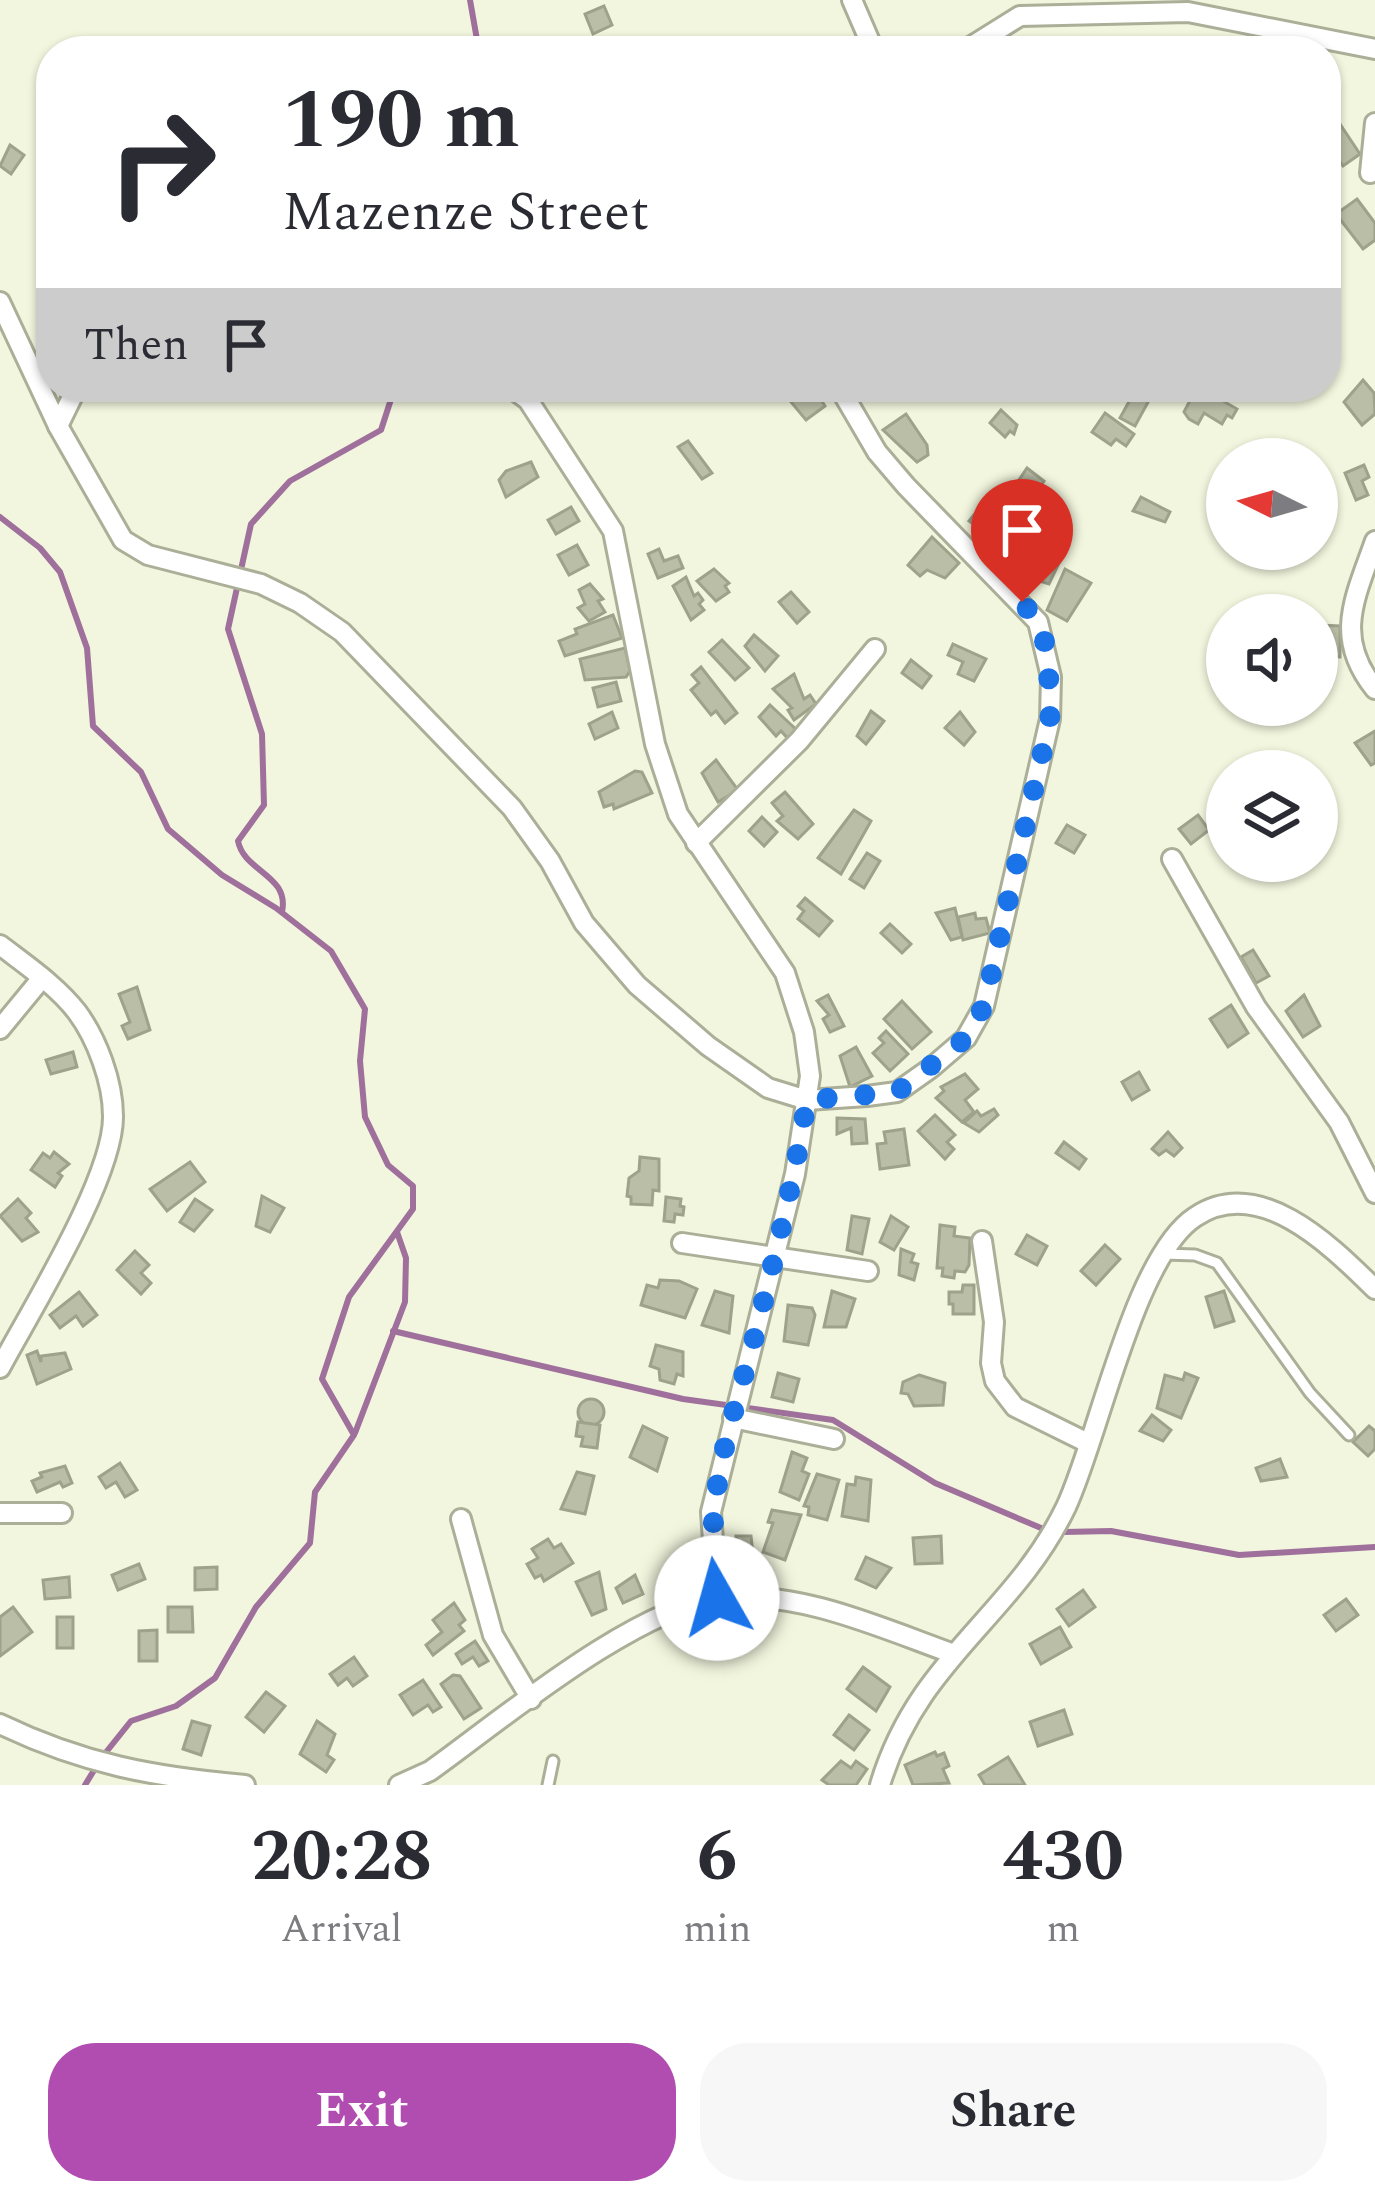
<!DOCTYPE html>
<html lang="en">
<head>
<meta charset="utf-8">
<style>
  :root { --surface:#fff; --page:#f7f7f7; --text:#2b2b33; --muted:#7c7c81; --accent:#b14cb0 }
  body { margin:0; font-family:Spectral,serif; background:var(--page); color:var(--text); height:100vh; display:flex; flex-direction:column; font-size:45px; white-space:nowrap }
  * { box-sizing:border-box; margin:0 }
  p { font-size:39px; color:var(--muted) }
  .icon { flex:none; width:66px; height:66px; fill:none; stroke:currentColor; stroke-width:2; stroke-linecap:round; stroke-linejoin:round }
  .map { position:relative; height:1785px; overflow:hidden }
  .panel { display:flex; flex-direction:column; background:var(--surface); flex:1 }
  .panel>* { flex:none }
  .hud { position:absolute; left:36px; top:36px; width:1305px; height:366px; border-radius:48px; box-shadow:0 3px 9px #0004; background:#fff; color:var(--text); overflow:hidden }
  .needle { width:78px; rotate:275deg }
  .fabs { position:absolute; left:1206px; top:438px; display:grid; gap:24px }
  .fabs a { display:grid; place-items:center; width:132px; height:132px; border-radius:50%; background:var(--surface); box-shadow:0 3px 9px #0004; font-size:60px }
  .pin { position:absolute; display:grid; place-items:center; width:102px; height:102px; color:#fff; margin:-123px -51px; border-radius:50% 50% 50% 0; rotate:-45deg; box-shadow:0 0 12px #0007 }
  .pin .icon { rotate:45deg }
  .me { position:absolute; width:132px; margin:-66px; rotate:353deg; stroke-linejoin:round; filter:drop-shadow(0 0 9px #0008) }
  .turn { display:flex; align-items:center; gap:42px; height:252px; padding:0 48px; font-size:54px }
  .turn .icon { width:156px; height:156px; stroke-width:2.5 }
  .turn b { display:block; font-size:84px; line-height:102px }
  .then { display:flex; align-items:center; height:114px; padding:0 48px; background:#0003; gap:24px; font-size:45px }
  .eta { display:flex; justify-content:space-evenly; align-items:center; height:204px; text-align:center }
  .eta b { font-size:72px; font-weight:700; line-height:84px }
  .cta { display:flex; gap:24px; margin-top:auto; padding:24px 48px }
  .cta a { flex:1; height:138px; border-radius:48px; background:var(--accent); color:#fff; font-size:48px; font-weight:700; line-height:138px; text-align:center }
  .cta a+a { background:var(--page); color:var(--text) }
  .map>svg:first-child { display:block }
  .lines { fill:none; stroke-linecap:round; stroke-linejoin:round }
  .stream { stroke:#9f709b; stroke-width:6 }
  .building { fill:#babea6; stroke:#9ea28b; stroke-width:3 }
  .service-casing { stroke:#abaf98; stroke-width:15 }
  .minor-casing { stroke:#abaf98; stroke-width:24 }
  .service { stroke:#fff; stroke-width:9 }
  .minor { stroke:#fff; stroke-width:18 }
  .route { stroke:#1a73e8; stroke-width:21; stroke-dasharray:0 37.8 }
</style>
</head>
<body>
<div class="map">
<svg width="1375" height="1785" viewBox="0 0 1375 1785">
  <rect width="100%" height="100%" fill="#f2f6de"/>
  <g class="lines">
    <g class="stream">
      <path d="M 470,0 L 479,51"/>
      <path d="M 0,517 L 40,548 L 60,572 L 87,648 L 93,726 L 141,772 L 168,829 L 222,875 L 276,908 L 331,951 L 365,1009 L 360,1061 L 365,1117 L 388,1165 L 413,1186 L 413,1209 L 349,1297 L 322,1379 L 354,1435 L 315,1492 L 310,1543 L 256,1607 L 215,1678 L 176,1706 L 131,1721 L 103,1756"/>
      <path d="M 282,912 C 290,875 244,872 238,841 L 264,805 L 262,734 L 228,629 L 251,524 L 290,481 L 381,430 L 395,387"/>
      <path d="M 393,1331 L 683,1399 L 833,1420 L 935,1483 L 1041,1528"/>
      <path d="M 355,1433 L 405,1302 L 406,1258 L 397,1232"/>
      <path d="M 1064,1532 L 1111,1531 L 1239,1555 L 1375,1547"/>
      <path d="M 85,1785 L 96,1767"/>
    </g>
  </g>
  <g class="building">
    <path d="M 604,6 L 612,25 L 593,34 L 585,14 Z"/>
    <path d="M 1338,121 L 1360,154 L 1343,166 L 1333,151 L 1326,154 L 1326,130 Z"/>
    <path d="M 10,145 L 24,155 L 11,174 L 0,166 Z"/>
    <path d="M 1357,199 L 1375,223 L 1375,240 L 1363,249 L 1336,214 Z"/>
    <path d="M 1363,380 L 1374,393 L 1375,414 L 1362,425 L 1344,402 Z"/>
    <path d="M 807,387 L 813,387 L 825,406 L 806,420 L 791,402 Z"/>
    <path d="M 1137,387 L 1153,393 L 1135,426 L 1120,418 Z"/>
    <path d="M 1204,390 L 1237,409 L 1232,418 L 1227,415 L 1222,424 L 1204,413 L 1198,424 L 1189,419 L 1184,412 L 1194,393 L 1200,397 Z"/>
    <path d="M 1001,410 L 1017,425 L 1014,434 L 1010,431 L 1005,437 L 990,423 Z"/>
    <path d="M 1105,413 L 1134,434 L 1126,446 L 1116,439 L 1111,445 L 1092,432 Z"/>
    <path d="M 906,414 L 927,445 L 928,455 L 917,462 L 883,430 Z"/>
    <path d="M 688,441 L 712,473 L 702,479 L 678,447 Z"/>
    <path d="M 531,462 L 538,477 L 506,497 L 499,480 L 506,471 Z"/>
    <path d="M 1364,465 L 1369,477 L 1362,481 L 1368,495 L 1356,500 L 1345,473 Z"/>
    <path d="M 1027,468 L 1044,481 L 1034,495 L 1017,483 Z"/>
    <path d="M 990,495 L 1013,511 L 1007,520 L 1001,515 L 998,519 L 1005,524 L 994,539 L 969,521 Z"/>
    <path d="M 1141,497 L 1170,512 L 1165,522 L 1133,511 Z"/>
    <path d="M 571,507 L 579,521 L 556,534 L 548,520 Z"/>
    <path d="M 932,537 L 959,563 L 945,578 L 927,570 L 920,576 L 908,565 Z"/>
    <path d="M 577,545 L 588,565 L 569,575 L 558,555 Z"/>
    <path d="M 659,549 L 664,561 L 678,556 L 683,568 L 658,578 L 648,554 Z"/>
    <path d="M 1015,551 L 1060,561 L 1049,584 L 1026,577 L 1020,564 L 1011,560 Z"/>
    <path d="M 714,569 L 729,583 L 725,586 L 729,592 L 716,601 L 697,581 Z"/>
    <path d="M 1065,569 L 1091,583 L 1067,621 L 1047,610 Z"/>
    <path d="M 686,577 L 694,596 L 698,593 L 703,600 L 699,604 L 704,610 L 691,620 L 673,586 Z"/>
    <path d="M 590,584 L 603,599 L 598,601 L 605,612 L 589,621 L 578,608 L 585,604 L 579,590 Z"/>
    <path d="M 791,592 L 809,612 L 797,623 L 779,602 Z"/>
    <path d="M 613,615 L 622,638 L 565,656 L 559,641 L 577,634 L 575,629 Z"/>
    <path d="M 1318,625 L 1340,626 L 1340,657 L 1318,656 Z"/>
    <path d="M 754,635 L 778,656 L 765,671 L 745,646 Z"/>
    <path d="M 722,640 L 749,668 L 735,680 L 709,652 Z"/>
    <path d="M 953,644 L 986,659 L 974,681 L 958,674 L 963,662 L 948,655 Z"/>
    <path d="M 625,648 L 630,671 L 626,677 L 585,680 L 580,659 Z"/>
    <path d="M 911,660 L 931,676 L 922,688 L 902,673 Z"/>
    <path d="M 701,667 L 737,713 L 725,723 L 716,711 L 711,715 L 691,690 L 699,683 L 692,675 Z"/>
    <path d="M 794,674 L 804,699 L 810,695 L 816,704 L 794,720 L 788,710 L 792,708 L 773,689 Z"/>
    <path d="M 616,682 L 621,701 L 598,707 L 593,688 Z"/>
    <path d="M 770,705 L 801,734 L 792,743 L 781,731 L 776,736 L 759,717 Z"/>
    <path d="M 871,711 L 884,721 L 866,744 L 857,736 Z"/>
    <path d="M 612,712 L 618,728 L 595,739 L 589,724 Z"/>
    <path d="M 960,712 L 975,732 L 964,745 L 945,728 Z"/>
    <path d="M 1375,731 L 1375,763 L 1371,765 L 1355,743 Z"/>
    <path d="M 716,760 L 738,790 L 718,802 L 702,773 Z"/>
    <path d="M 635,771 L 642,772 L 652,793 L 614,809 L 613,804 L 604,807 L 599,792 Z"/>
    <path d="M 785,792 L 813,824 L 798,839 L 777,821 L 783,816 L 772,803 Z"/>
    <path d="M 854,810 L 871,821 L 841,874 L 818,858 Z"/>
    <path d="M 1198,815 L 1209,830 L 1191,844 L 1179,829 Z"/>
    <path d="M 762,817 L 777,832 L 764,846 L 749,831 Z"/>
    <path d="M 1067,825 L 1085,835 L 1074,853 L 1056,843 Z"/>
    <path d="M 867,853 L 880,861 L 864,888 L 850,879 Z"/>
    <path d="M 805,898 L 832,921 L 819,936 L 798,919 L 804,911 L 798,906 Z"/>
    <path d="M 955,908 L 962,937 L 951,940 L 936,913 Z"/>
    <path d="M 975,913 L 976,919 L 986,918 L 990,933 L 963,940 L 958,917 Z"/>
    <path d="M 890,924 L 911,944 L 902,953 L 881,933 Z"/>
    <path d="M 1253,950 L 1269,976 L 1256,983 L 1241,957 Z"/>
    <path d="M 137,987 L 150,1030 L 128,1039 L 122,1026 L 130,1022 L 119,994 Z"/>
    <path d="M 828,995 L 844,1026 L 830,1032 L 823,1019 L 829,1015 L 817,1001 Z"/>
    <path d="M 1304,995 L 1320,1026 L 1303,1037 L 1286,1011 Z"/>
    <path d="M 902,1001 L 931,1032 L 912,1049 L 884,1019 Z"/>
    <path d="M 1231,1005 L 1248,1033 L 1228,1047 L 1210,1019 Z"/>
    <path d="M 886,1031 L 908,1054 L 890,1071 L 873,1053 L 884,1043 L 879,1038 Z"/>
    <path d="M 856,1047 L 872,1076 L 850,1087 L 840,1056 Z"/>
    <path d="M 73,1052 L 77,1067 L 51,1074 L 46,1060 Z"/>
    <path d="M 1139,1072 L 1149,1090 L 1132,1100 L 1122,1082 Z"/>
    <path d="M 965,1074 L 978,1089 L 965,1100 L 974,1112 L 962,1122 L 936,1098 L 944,1091 L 941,1087 Z"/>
    <path d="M 994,1109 L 998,1115 L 979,1132 L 964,1123 L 977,1111 L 981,1116 Z"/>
    <path d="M 935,1115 L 955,1135 L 947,1142 L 954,1149 L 945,1159 L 918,1131 Z"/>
    <path d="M 837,1118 L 865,1119 L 867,1143 L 852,1144 L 851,1128 L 837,1134 Z"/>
    <path d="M 904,1129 L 909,1165 L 880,1169 L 877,1144 L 886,1143 L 884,1132 Z"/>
    <path d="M 1168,1132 L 1182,1148 L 1174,1156 L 1166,1150 L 1159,1155 L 1152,1149 Z"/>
    <path d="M 1064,1142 L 1086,1159 L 1079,1169 L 1056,1153 Z"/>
    <path d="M 54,1152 L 69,1164 L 58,1173 L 62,1176 L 55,1187 L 31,1170 L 43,1153 L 50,1158 Z"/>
    <path d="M 640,1157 L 659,1159 L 659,1191 L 653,1190 L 652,1205 L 631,1204 L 631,1197 L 627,1196 L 629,1178 L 639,1171 Z"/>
    <path d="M 190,1162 L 205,1182 L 167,1211 L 150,1189 Z"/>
    <path d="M 262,1196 L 284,1208 L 270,1232 L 256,1226 Z"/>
    <path d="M 666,1197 L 681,1199 L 680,1206 L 684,1207 L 683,1215 L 675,1214 L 674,1222 L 664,1221 Z"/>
    <path d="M 18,1199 L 31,1213 L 26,1218 L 38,1232 L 22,1241 L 0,1216 Z"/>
    <path d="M 195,1199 L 212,1210 L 194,1231 L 180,1222 Z"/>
    <path d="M 852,1216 L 869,1219 L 862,1254 L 847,1250 Z"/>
    <path d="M 891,1216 L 908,1227 L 894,1250 L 880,1242 Z"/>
    <path d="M 940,1225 L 955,1227 L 954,1236 L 970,1238 L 969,1265 L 965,1272 L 955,1271 L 954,1278 L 942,1276 L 943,1268 L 937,1268 Z"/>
    <path d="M 1027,1235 L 1047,1246 L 1037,1265 L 1016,1254 Z"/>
    <path d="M 1105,1245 L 1120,1259 L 1096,1285 L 1081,1271 Z"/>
    <path d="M 901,1249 L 914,1254 L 911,1262 L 918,1264 L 914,1280 L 899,1275 Z"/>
    <path d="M 135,1251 L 149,1265 L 141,1273 L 151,1283 L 141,1294 L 117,1270 Z"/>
    <path d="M 660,1280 L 679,1281 L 697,1289 L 685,1318 L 641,1305 L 647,1285 L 658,1288 Z"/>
    <path d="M 963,1285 L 974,1285 L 974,1314 L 953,1314 L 953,1304 L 949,1304 L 949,1292 L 962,1292 Z"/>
    <path d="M 715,1291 L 733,1296 L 729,1333 L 702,1325 Z"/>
    <path d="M 832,1291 L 855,1299 L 846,1327 L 824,1327 Z"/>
    <path d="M 1224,1291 L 1234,1321 L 1215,1327 L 1206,1297 Z"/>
    <path d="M 79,1292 L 97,1315 L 83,1326 L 76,1316 L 60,1328 L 50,1315 Z"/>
    <path d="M 788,1305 L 812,1308 L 815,1315 L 808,1345 L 784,1341 Z"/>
    <path d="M 656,1345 L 683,1352 L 683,1376 L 677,1374 L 674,1384 L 660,1380 L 659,1369 L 650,1366 Z"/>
    <path d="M 37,1351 L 41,1362 L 41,1356 L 65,1353 L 71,1369 L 37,1384 L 27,1355 Z"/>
    <path d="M 778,1373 L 799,1379 L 793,1402 L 772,1397 Z"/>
    <path d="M 1185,1373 L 1198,1378 L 1181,1418 L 1157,1408 L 1165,1375 L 1183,1380 Z"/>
    <path d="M 919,1375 L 945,1383 L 943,1405 L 914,1406 L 908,1394 L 901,1393 L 903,1382 Z"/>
    <circle cx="591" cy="1412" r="13"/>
    <path d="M 1152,1415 L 1171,1430 L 1163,1441 L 1140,1431 Z"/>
    <path d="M 578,1422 L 600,1425 L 597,1448 L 581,1446 L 583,1437 L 576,1436 Z"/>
    <path d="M 643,1426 L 667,1438 L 657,1471 L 630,1457 Z"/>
    <path d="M 1369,1426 L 1375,1431 L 1375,1449 L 1368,1456 L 1353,1442 Z"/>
    <path d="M 792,1452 L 807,1458 L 802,1471 L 809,1474 L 799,1500 L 780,1492 Z"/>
    <path d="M 1280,1459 L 1287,1477 L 1261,1481 L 1256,1468 Z"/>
    <path d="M 120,1463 L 137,1490 L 125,1497 L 116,1482 L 106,1488 L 99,1477 Z"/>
    <path d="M 65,1466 L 72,1483 L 63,1487 L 60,1482 L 37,1492 L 32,1481 L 42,1477 L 40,1473 Z"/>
    <path d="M 577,1472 L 594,1476 L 585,1514 L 561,1509 Z"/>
    <path d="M 817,1474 L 839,1480 L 827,1520 L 808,1515 L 809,1507 L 804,1506 Z"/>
    <path d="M 856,1477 L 871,1480 L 868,1521 L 842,1516 L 847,1484 L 855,1485 Z"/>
    <path d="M 772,1510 L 801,1515 L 785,1560 L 763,1552 L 773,1523 L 768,1522 Z"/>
    <path d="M 736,1536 L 751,1536 L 754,1564 L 729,1564 L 728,1551 L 736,1551 Z"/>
    <path d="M 941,1536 L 942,1563 L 915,1564 L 913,1538 Z"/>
    <path d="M 548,1539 L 554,1548 L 561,1544 L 573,1563 L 544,1581 L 541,1575 L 535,1578 L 527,1564 L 538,1558 L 532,1549 Z"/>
    <path d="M 866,1557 L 891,1568 L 876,1588 L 856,1579 Z"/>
    <path d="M 139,1564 L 145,1579 L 118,1590 L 112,1575 Z"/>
    <path d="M 217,1567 L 217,1589 L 195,1590 L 195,1568 Z"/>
    <path d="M 599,1572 L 606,1609 L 592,1615 L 576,1582 Z"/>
    <path d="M 635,1575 L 643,1594 L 623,1603 L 616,1588 Z"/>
    <path d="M 69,1577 L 70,1597 L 45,1599 L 43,1580 Z"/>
    <path d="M 1083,1590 L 1095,1607 L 1069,1626 L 1057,1609 Z"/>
    <path d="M 1346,1599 L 1358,1615 L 1336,1631 L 1324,1615 Z"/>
    <path d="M 454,1603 L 465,1620 L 459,1625 L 464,1631 L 433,1655 L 426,1645 L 442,1632 L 433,1620 Z"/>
    <path d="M 13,1607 L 32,1632 L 0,1656 L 0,1617 Z"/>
    <path d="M 168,1607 L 192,1607 L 193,1632 L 168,1632 Z"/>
    <rect x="57" y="1617" width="16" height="31"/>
    <path d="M 1060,1627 L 1071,1647 L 1041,1664 L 1030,1644 Z"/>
    <path d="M 157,1630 L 157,1661 L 139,1661 L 139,1631 Z"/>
    <path d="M 475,1641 L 488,1661 L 479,1666 L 473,1657 L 462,1664 L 456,1654 Z"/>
    <path d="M 354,1657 L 367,1676 L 353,1686 L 347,1678 L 338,1685 L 330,1674 Z"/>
    <path d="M 863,1667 L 890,1687 L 876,1711 L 847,1689 Z"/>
    <path d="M 453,1675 L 460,1676 L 481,1708 L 464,1719 L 441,1684 Z"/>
    <path d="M 423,1680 L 441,1707 L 433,1712 L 428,1705 L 413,1715 L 400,1695 Z"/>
    <path d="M 266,1692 L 285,1706 L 264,1732 L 246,1717 Z"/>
    <path d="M 1064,1710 L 1072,1734 L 1038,1746 L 1030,1722 Z"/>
    <path d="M 849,1715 L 869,1730 L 854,1750 L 834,1735 Z"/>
    <path d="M 192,1721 L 210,1726 L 201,1755 L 183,1749 Z"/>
    <path d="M 317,1721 L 335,1734 L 327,1755 L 334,1760 L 326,1772 L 300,1754 Z"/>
    <path d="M 935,1752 L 937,1756 L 944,1753 L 949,1766 L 943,1769 L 949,1783 L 913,1785 L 905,1765 Z"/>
    <path d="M 1008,1757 L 1025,1785 L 985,1785 L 979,1775 Z"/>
    <path d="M 841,1761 L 851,1768 L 856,1761 L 867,1769 L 856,1785 L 829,1785 L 822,1780 Z"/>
  </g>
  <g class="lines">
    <g class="service-casing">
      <g id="service">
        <path d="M 1164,1254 L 1195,1255 L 1217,1263 L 1310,1393 L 1349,1435"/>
        <path d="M 548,1785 L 553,1761"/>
      </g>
    </g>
    <g class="minor-casing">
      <g id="minor">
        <path d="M 852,0 L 874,51"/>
        <path d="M 964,51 L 1020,16 L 1188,12 L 1375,49"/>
        <path d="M 1370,173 L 1375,123"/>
        <path d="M 0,302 L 58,426 L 123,540 L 148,555 L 261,584 L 300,603 L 342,632 L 512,808 L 550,861 L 584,923 L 637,985 L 708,1046 L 768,1088 L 807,1100 L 867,1096 L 897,1092 L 931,1068 L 966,1038 L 984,1006 L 1050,719 L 1051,677 L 1038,622 L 906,486 L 877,452 L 839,387"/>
        <path d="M 510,387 L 528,400 L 613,531 L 655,744 L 678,814 L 785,973 L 804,1032 L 810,1076 L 795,1174 L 711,1512 L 717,1598"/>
        <path d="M 58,426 L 77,387"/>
        <path d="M 1375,541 C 1355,598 1333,637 1375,689"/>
        <path d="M 696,843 L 799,741 L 875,649"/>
        <path d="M 1172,859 L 1256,1007 L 1339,1122 L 1375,1193"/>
        <path d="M 0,945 C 26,965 57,986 77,1012 C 97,1039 113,1082 113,1116 C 114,1177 31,1310 0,1368"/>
        <path d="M 0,1029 L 42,978"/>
        <path d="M 982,1241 L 994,1322 L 991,1363 L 995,1381 L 1015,1407 L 1088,1443"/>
        <path d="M 682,1243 L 868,1271"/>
        <path d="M 733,1418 L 834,1439"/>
        <path d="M 0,1513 L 62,1513"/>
        <path d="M 461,1519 L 493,1635 L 531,1699"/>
        <path d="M 0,1724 C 83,1764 154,1777 245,1785"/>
        <path d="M 399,1785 L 430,1771 C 500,1721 636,1607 720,1598 C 798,1590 879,1627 951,1653"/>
        <path d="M 880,1785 C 918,1658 1013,1617 1066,1507 C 1099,1437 1134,1257 1195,1217 C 1260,1173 1333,1248 1375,1289"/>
      </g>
    </g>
    <use href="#service" class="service"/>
    <use href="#minor" class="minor"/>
  </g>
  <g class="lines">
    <path class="route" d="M 717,1598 C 702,1499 730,1429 755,1335 C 775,1257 794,1180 807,1100 L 897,1092 L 966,1038 L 984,1006 L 1050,719 L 1048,652 L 1038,622 L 1022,602"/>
  </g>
</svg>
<div class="fabs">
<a><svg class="needle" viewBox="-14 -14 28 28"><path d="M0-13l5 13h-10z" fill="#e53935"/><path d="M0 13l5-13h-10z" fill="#7c7c81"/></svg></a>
<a><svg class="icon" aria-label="sound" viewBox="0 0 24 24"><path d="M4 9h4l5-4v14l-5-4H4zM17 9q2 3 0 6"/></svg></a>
<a><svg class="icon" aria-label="layers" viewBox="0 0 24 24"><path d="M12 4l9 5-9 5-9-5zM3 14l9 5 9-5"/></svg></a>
</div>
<div class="pin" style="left:1022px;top:602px;background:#d93025"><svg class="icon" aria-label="arrive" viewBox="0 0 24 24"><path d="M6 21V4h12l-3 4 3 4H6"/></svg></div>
<svg class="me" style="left:717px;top:1598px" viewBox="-20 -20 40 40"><circle r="19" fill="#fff"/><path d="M0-13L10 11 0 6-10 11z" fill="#1a73e8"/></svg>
<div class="hud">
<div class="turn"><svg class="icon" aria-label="right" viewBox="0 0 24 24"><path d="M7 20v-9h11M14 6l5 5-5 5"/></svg><div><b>190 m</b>Mazenze Street</div></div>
<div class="then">Then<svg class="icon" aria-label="arrive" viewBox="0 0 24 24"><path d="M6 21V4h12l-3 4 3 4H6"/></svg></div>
</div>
</div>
<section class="panel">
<div class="eta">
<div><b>20:28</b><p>Arrival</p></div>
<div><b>6</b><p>min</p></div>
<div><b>430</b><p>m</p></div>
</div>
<div class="cta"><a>Exit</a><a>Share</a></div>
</section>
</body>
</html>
